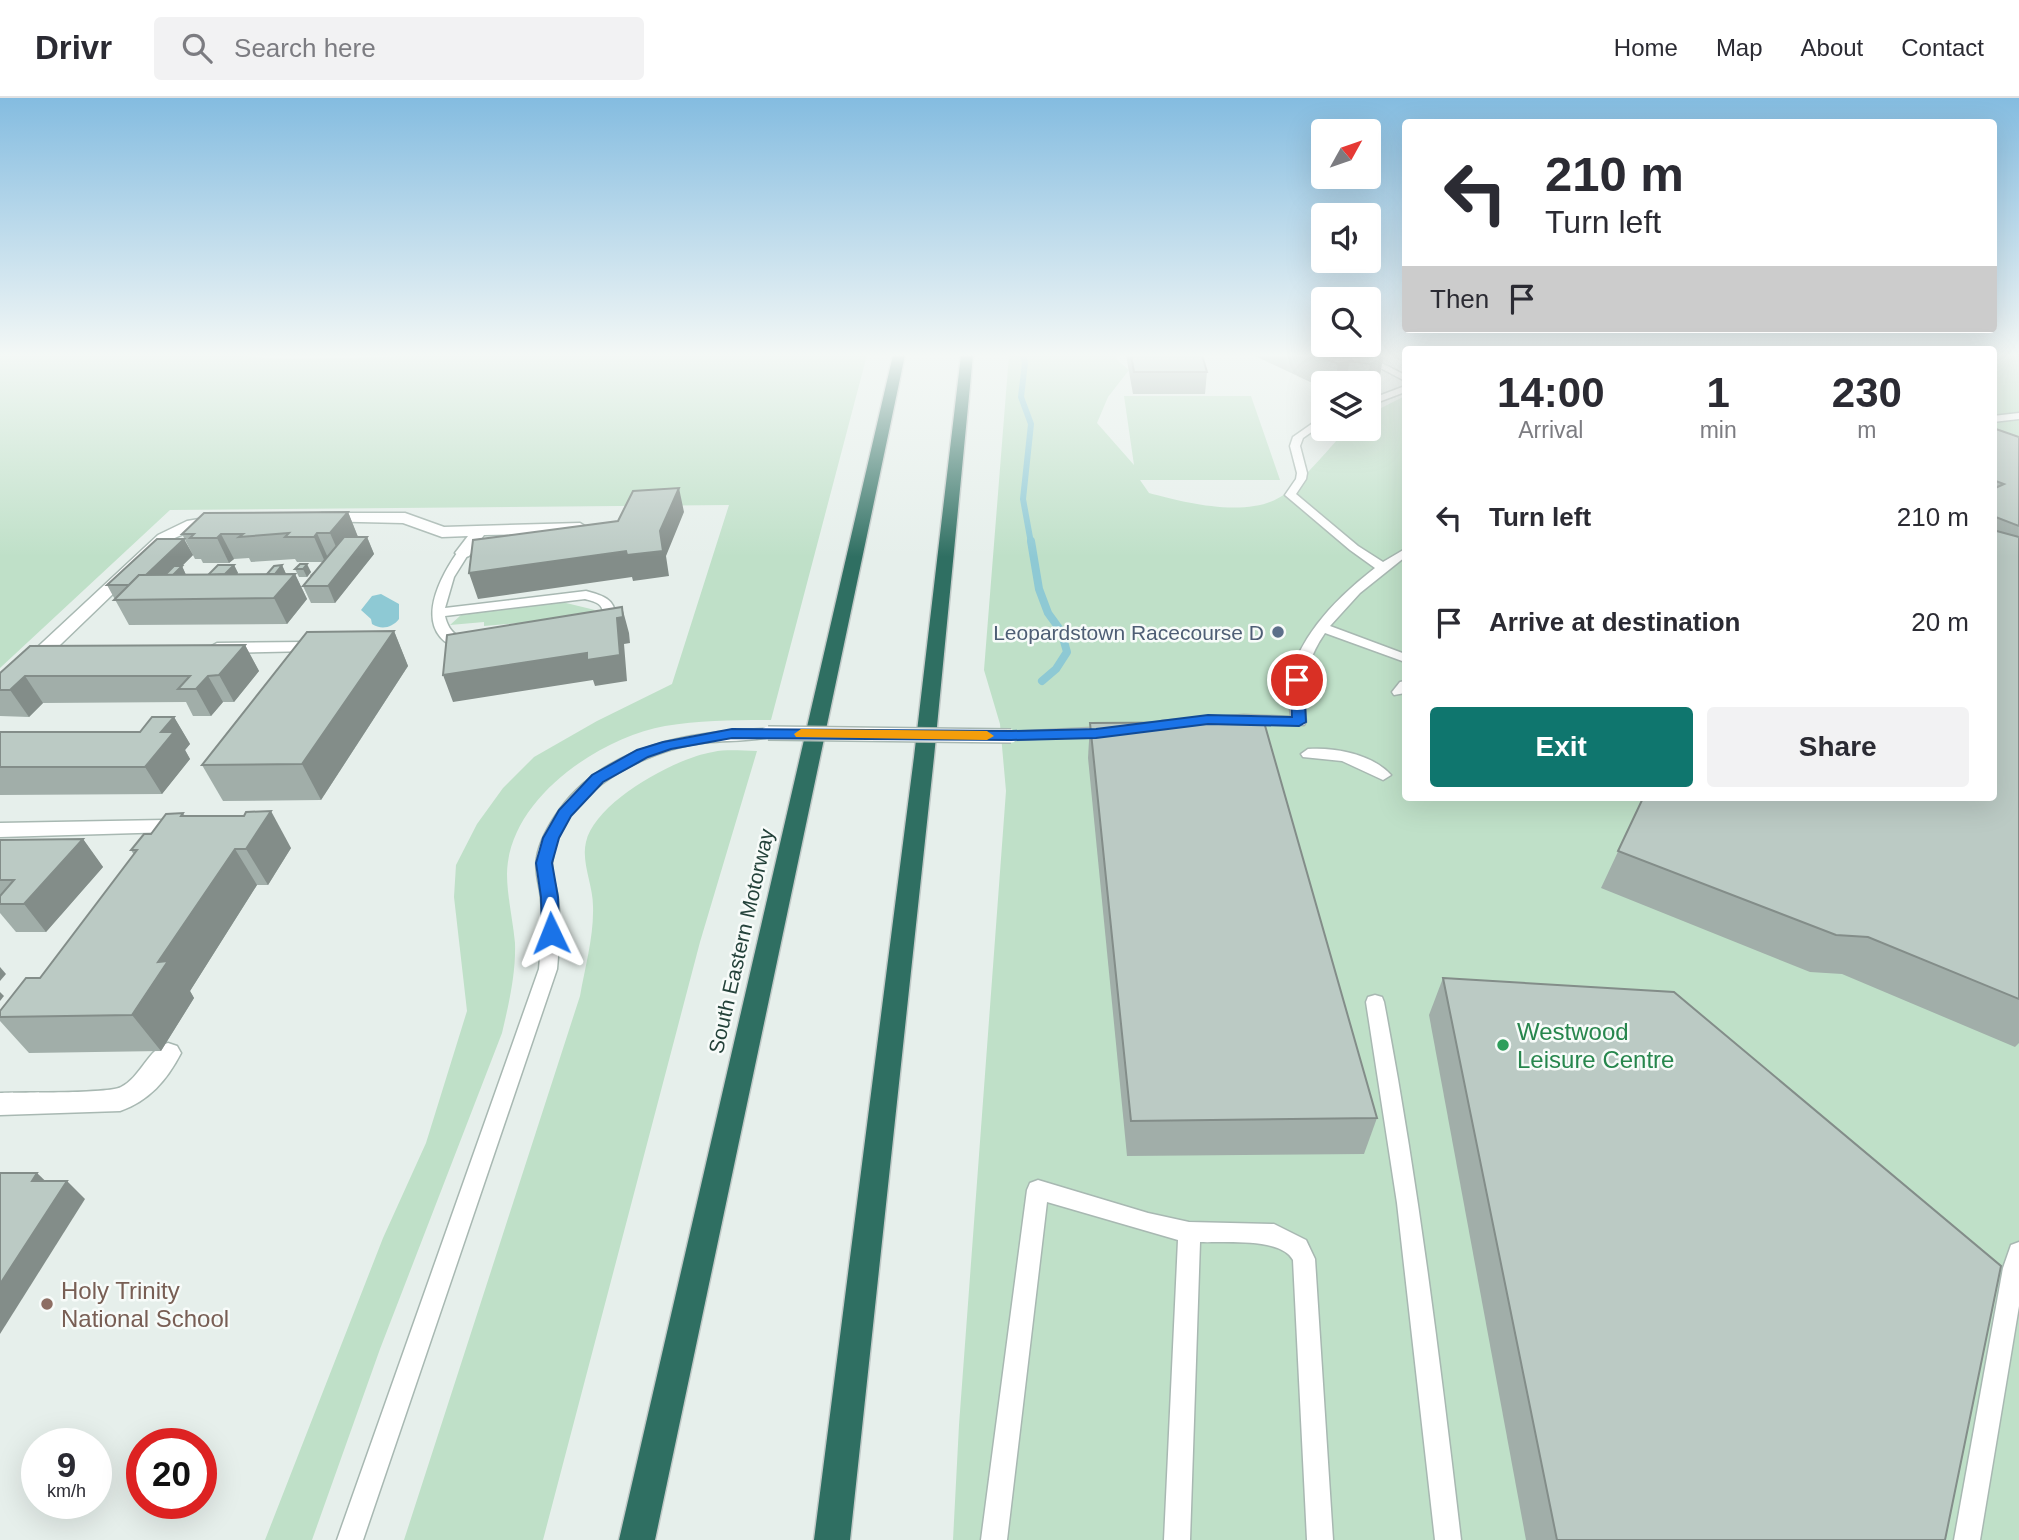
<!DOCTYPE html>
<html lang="en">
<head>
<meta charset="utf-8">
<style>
  :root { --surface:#fff; --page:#f2f2f3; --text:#2b2b33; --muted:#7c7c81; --line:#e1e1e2; --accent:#0f766e }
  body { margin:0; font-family:Helvetica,sans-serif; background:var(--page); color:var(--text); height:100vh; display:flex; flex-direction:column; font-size:26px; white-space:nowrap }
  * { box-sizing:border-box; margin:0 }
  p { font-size:23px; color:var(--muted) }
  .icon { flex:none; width:38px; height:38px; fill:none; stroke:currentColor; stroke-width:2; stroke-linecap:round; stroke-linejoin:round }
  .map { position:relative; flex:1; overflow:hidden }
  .sheet { position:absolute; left:1402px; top:248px; width:595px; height:455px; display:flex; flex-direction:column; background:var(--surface); border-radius:7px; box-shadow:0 7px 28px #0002 }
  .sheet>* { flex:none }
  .guide { position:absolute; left:1402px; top:21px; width:595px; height:214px; border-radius:7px; box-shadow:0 7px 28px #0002; background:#fff; color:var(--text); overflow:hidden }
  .needle { width:46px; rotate:50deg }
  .tools { position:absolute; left:1311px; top:21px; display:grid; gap:14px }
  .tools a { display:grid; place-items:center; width:70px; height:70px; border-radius:7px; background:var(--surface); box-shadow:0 7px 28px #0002; font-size:35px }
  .speed { position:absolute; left:21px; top:1330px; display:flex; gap:14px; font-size:35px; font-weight:700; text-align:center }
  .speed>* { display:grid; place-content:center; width:91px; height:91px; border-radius:50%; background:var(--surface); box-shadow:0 7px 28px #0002; line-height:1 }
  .speed small { font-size:18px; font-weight:400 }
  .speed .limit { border:10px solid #d22; background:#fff; color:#111 }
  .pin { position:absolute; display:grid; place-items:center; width:60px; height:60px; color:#fff; margin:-30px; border:4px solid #fff; border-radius:50%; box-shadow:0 2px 7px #0007 }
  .me { position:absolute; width:77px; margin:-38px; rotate:358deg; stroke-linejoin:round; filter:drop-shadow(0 0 5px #0008) }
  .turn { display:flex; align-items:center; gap:24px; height:147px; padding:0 28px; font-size:32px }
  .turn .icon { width:91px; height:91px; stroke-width:2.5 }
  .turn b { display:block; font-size:49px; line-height:60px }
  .then { display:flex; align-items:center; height:66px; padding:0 28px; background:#0003; gap:14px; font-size:26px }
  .eta { display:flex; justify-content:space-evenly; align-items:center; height:119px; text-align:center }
  .eta b { font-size:42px; font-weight:800; line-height:49px }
  .action { display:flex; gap:14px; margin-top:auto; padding:14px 28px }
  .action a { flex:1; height:80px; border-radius:7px; background:var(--accent); color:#fff; font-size:28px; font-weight:800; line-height:80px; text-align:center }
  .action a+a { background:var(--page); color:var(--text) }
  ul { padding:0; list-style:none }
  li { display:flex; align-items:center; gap:21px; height:105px; padding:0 28px }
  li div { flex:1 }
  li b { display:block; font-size:26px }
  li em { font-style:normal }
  header { display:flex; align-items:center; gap:42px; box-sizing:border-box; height:98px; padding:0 35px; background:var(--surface); border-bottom:2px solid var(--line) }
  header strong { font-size:33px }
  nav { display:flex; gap:38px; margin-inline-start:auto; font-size:24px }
  .search { width:490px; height:63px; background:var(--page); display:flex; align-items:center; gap:18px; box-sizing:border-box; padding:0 24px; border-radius:7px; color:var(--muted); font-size:26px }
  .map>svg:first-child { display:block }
  .green { fill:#bfe0c8 }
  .water { fill:#8ec9d4 }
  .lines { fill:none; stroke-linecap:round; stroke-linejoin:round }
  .stream-far1 { stroke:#8ec9d4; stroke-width:6 }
  .stream { stroke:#8ec9d4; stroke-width:8 }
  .service-casing { stroke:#a8b8b2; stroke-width:3 }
  .minor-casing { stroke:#a8b8b2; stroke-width:3 }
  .motorway-casing { stroke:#c2cac8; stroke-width:3 }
  .service { fill:#fff; fill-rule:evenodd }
  .minor { fill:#fff; fill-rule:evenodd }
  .motorway { fill:#2f6f62; fill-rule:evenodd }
  .service-bridge-casing { stroke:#a8b8b2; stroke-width:16; stroke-linecap:butt }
  .service-bridge { stroke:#fff; stroke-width:13 }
  .wall { fill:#a1aea9 }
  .shaded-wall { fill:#838d89 }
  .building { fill:#bbcac4; stroke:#838d89; stroke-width:2 }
  .route { fill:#1a73e8; stroke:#114b97; stroke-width:2 }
  .slow { fill:#f59e0b }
  .service-dot { fill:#5c6f8a; stroke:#f7fbf9; stroke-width:2.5 }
  .leisure-dot { fill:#2e9e5b; stroke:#f7fbf9; stroke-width:2.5 }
  .education-dot { fill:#8d6e63; stroke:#f7fbf9; stroke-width:2.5 }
  .labels { text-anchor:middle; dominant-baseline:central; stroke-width:5; stroke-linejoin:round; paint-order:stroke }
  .service-label { font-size:21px; fill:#4e5e75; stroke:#f7fbf9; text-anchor:end }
  .street-label { font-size:21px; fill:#24423a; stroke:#f7fbf9 }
  .near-leisure-label { font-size:24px; fill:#27864d; stroke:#f7fbf9; text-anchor:start }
  .near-education-label { font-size:24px; fill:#785e54; stroke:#f7fbf9; text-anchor:start }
</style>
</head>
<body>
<header>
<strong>Drivr</strong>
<div class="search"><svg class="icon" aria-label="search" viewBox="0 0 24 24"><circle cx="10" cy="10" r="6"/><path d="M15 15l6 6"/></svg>Search here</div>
<nav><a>Home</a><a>Map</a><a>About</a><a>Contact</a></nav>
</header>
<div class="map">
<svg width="2019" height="1442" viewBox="0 0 2019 1442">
  <rect width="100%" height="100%" fill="#e6efeb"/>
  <g class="green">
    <path d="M 0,257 L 222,257 L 290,261 L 476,257 L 867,257 L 771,622 C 736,622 700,622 665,628 C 599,640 508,701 507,776 C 507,798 513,822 515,845 C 516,875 509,905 502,935 L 380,1251 L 312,1442 L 265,1442 L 383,1140 L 426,1045 L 467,913 L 454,799 L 456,767 L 477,726 L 503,690 L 534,659 L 597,623 L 672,586 L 729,407 L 170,412 L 0,570 Z"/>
    <path d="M 1009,257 L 1117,257 L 1116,261 L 1129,272 L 1108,299 L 1097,325 L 1134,367 L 1124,298 L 1251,298 L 1280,382 L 1140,382 L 1149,395 C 1186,405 1253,422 1286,395 C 1308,376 1327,353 1346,332 L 1368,331 L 1369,316 L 1405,298 L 1405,700 L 1993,700 L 1993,257 L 2019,257 L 2019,1442 L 953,1442 L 959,1327 L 1006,693 L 1000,626 L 984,572 Z"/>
    <path d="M 562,504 L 595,512 L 588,519 L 484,528 L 484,524 L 450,527 L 461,517 Z"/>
    <path d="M 757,653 L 700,844 L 543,1442 L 404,1442 L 580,898 C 585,869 594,838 593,808 C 593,787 581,764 586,744 C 595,704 675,660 713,654 C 727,651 742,653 757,653 Z"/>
  </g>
  <path class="water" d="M 381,496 L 399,506 L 399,521 C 392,530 381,532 372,526 L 371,521 L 361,512 L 372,498 Z"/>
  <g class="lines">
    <path class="stream-far1" d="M 1023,257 L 1025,265 L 1021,299 L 1031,326 L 1023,401 L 1031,445"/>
    <path class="stream" d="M 1031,443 L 1039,491 L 1048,515 L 1061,533 L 1067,554 L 1056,571 L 1042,583"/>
    <g class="service-casing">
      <g id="service">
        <path d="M 1356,257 L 1366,257 L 1405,277 L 1405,283 Z"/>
        <path d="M 1405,288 L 1405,294 L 1368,308 L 1368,302 Z"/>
        <path d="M 2019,315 L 2019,321 L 1993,324 L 1993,318 Z"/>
        <path d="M 1323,318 L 1323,326 L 1303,340 L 1300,348 L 1307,375 L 1306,381 L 1296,396 L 1358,448 L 1383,464 L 1405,451 L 1405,459 L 1360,495 L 1330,528 L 1405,556 L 1405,564 L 1325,535 C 1305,564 1301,590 1306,624 L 1304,627 L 1244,625 L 1157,630 L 1155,627 L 1162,623 L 1244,617 L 1291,619 C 1290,607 1287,593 1290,581 C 1300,536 1340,497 1375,470 L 1350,452 L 1285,397 L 1296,381 L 1297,375 L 1290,348 L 1293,339 Z"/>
        <path d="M 463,451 L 469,455 L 454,479 L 445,510 L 586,493 C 600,497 615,500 615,517 L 604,530 L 594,530 L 593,527 L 603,516 C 603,505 595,504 585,501 L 445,518 C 449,536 459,538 471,549 L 464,553 C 410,537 437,483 459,452 Z"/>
        <path d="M 1405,583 L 1405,595 L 1394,597 L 1392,594 L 1400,584 Z"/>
        <path d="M 1112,629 L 1119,633 L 1117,636 L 1011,642 L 1004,638 L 1011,634 Z"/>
        <path d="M 768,631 L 775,635 L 773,638 C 748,645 716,641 689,647 C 632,659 558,700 552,765 C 551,778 557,789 558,802 C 561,825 559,848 557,871 L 363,1442 L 337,1442 L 539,871 C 541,848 544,824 541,801 C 540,787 534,774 537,759 C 540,741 550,725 560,711 C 608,646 693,633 768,631 Z"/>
        <path d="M 1308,651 C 1335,649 1372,656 1391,677 L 1383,682 L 1342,663 L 1303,659 L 1301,656 Z"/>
        <path d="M 1375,897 L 1382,899 L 1384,904 C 1418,1082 1440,1262 1461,1442 L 1435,1442 L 1397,1105 L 1366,904 L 1368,899 Z"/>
        <path d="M 1038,1082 L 1148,1115 L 1189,1124 L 1274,1126 L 1306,1142 L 1315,1161 L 1333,1442 L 1307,1442 L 1293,1162 C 1281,1139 1223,1145 1200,1144 L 1190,1442 L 1164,1442 L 1178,1142 L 1047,1104 L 1007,1442 L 981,1442 L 1027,1092 L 1030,1085 Z"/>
        <path d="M 2019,1144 L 2019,1208 L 1980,1442 L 1954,1442 L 2003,1170 L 2011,1147 Z"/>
      </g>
    </g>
    <g class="minor-casing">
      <g id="minor">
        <path d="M 322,415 L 405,415 L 444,429 L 580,425 L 588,430 L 580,435 L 484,437 L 469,458 L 463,460 L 455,455 L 468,438 L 442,439 L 403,425 L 317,423 L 314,420 L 317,417 Z"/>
        <path d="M 223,417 L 228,419 L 231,422 L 228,425 L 197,430 L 168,443 L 7,598 L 0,600 L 0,584 L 158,437 L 187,423 Z"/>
        <path d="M 306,544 L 312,545 L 315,549 L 312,553 L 217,555 L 208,550 L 217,545 Z"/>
        <path d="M 165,722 L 172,724 L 176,729 L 172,734 L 0,739 L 0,725 Z"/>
        <path d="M 168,945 L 177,948 L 181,955 C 167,982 149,1003 120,1013 L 0,1017 L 0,995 C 21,994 108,996 121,989 C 141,979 148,951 168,945 Z"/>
      </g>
    </g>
    <g class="motorway-casing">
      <g id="motorway">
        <path d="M 893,257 L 905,257 L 655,1442 L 619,1442 Z"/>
        <path d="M 961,257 L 973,257 L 934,659 L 850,1442 L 814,1442 L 914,659 Z"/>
      </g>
    </g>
    <use href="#service" class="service"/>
    <use href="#minor" class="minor"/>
    <use href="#motorway" class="motorway"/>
    <g class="service-bridge-casing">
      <path id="service-bridge" d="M 768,635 L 1011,638"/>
    </g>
    <use href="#service-bridge" class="service-bridge"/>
  </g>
  <g class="wall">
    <path d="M 1126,257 L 1202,257 L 1207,274 L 1205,296 L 1133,296 Z"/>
    <path d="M 1253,257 L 1384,257 L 1379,281 L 1375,282 L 1373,290 L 1368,292 L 1368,285 L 1323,285 L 1323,290 Z"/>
    <path d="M 1993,330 L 2019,339 L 2019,945 L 2015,949 L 1842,876 L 1810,874 L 1601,790 L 1643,700 L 1993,700 Z"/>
    <path d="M 348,414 L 358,439 L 367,439 L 374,456 L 335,505 L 311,505 L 303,488 L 311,479 L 310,477 L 316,472 L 323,464 L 297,464 L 295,461 L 251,464 L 249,460 L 234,461 L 229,465 L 203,465 L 201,461 L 195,461 L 182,436 Z"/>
    <path d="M 184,441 L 193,457 L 182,468 L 186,477 L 208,477 L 234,467 L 238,475 L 237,476 L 267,476 L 282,467 L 286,476 L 295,476 L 307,501 L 287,526 L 129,527 L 107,487 Z"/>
    <path d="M 300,466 L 311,474 L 307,479 L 299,479 L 295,471 Z"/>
    <path d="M 394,533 L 408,568 L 321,702 L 223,703 L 202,667 Z"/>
    <path d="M 245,547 L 259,573 L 234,604 L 223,604 L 211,618 L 193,618 L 186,604 L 43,605 L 29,619 L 0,618 L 0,575 Z"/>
    <path d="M 174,619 L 190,646 L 185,652 L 190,661 L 162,696 L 0,697 L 0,634 L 140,634 Z"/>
    <path d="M 1090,625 L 1377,1020 L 1364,1056 L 1127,1058 L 1088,660 Z"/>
    <path d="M 183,715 L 185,718 L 291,750 L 268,787 L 257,787 L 190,893 L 194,900 L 161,953 L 29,955 L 0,923 L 0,913 L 40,880 L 134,757 L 131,752 L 151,736 Z"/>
    <path d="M 83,741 L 103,769 L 46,834 L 16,834 L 0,815 L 0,742 Z"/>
    <path d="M 1443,880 L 1945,1442 L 1526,1442 L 1429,917 Z"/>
  </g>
  <g class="shaded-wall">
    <path d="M 1374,257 L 1384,257 L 1379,281 L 1375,282 L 1373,290 L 1368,292 L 1368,285 L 1366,285 L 1370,266 Z"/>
    <path d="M 1350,263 L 1345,285 L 1335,285 L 1338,266 Z"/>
    <path d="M 679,390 L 684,414 L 666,458 L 669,478 L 633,483 L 632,479 L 478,501 L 469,475 L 660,433 Z"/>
    <path d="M 348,414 L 358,439 L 341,460 L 330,435 Z"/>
    <path d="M 317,435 L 328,460 L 325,464 L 314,439 Z"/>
    <path d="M 221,436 L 234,461 L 229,465 L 217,440 Z"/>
    <path d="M 367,439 L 374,456 L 335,505 L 328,488 Z"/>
    <path d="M 184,441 L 193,457 L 182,468 L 186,477 L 136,487 Z"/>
    <path d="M 307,466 L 311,474 L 307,479 L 303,471 Z"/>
    <path d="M 234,467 L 238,475 L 229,486 L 225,477 Z"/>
    <path d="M 282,467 L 286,476 L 274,477 Z"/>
    <path d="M 295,476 L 307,501 L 287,526 L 274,500 Z"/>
    <path d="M 622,509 L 629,535 L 630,545 L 624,546 L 627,583 L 595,588 L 593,582 L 453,604 L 443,577 L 617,520 Z"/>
    <path d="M 394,533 L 408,568 L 321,702 L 302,666 Z"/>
    <path d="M 245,547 L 259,573 L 234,604 L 219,577 Z"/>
    <path d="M 25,578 L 43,605 L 29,619 L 10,592 Z"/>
    <path d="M 208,578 L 223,604 L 211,618 L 196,591 Z"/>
    <path d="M 174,619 L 190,646 L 185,652 L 190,661 L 162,696 L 145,669 L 161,634 Z"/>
    <path d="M 271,713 L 291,750 L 268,787 L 246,751 Z"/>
    <path d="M 83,741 L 103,769 L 46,834 L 24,806 Z"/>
    <path d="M 235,751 L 257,787 L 190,893 L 194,900 L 161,953 L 132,917 L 158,864 Z"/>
    <path d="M 0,869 L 6,876 L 0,883 Z"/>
    <path d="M 0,894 L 4,898 L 0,903 Z"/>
    <path d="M 37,1075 L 56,1093 L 32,1083 Z"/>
    <path d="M 67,1083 L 85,1101 L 0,1236 L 0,1186 Z"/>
  </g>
  <g class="building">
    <path d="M 1131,257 L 1202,257 L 1207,274 L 1134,274 Z"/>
    <path d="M 1317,257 L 1375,257 L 1380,260 L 1379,262 L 1370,266 L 1350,263 L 1338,266 Z"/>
    <path d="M 1993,330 L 2019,339 L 2019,428 L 1993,418 L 1993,391 L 2004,386 L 1993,382 Z"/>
    <path d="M 679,390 L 660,433 L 663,453 L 627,457 L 626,453 L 469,475 L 473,442 L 618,423 L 633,393 Z"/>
    <path d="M 348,414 L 330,435 L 317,435 L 314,439 L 285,439 L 289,435 L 239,439 L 243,436 L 221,436 L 217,440 L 190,440 L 194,436 L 182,436 L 204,415 Z"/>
    <path d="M 1993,432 L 2019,439 L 2019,901 L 1868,839 L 1836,837 L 1618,753 L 1643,700 L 1993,700 Z"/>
    <path d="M 344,439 L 367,439 L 328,488 L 303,488 Z"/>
    <path d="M 157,441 L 184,441 L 146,477 L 139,477 L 129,487 L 107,487 Z"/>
    <path d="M 300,466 L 307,466 L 303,471 L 295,471 Z"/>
    <path d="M 218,467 L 234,467 L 225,476 L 208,477 Z"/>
    <path d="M 282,467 L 275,476 L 267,476 L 274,468 Z"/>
    <path d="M 174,468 L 182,468 L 173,477 L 165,477 Z"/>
    <path d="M 295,476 L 274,500 L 114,502 L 139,477 Z"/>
    <path d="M 622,509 L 623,519 L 617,520 L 620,557 L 587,562 L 587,555 L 443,577 L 447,537 Z"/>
    <path d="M 394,533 L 302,666 L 202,667 L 307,534 Z"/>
    <path d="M 245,547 L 219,577 L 208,578 L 196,591 L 178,591 L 190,578 L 25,578 L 10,592 L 0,592 L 0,575 L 30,548 Z"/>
    <path d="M 152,619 L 174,619 L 161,634 L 174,634 L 145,669 L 0,669 L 0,634 L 140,634 Z"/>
    <path d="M 1264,624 L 1377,1020 L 1131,1023 L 1090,625 Z"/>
    <path d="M 271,713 L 246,751 L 235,751 L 158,864 L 168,863 L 132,917 L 0,919 L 0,913 L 26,880 L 40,880 L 137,752 L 131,752 L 144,736 L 151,736 L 166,716 L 183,715 L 181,718 L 244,718 L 246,714 Z"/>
    <path d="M 83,741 L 24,806 L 0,806 L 0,798 L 14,782 L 0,782 L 0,742 Z"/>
    <path d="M 1443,880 L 1674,894 L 2001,1168 L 1945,1442 L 1557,1442 Z"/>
    <path d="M 0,1075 L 37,1075 L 32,1083 L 67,1083 L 0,1186 Z"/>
  </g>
  <linearGradient id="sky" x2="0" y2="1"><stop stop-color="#84bce0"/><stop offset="0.56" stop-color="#f4f8f6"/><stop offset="1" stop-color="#f4f8f6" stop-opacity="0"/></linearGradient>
  <rect width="2019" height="459" fill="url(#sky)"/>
  <path class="route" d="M 1297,578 L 1304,582 L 1306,624 L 1299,628 L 1208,626 L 1096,640 L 1011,642 L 732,640 L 671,651 L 648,659 L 603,684 L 571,718 L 559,740 L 552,765 L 558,799 L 559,835 L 557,839 L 544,839 L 542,835 L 541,799 L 536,765 L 543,740 L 559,712 L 592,677 L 637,652 L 663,644 L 732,631 L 1011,633 L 1096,631 L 1208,617 L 1292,619 L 1290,582 Z"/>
  <path class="slow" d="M 801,631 L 987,633 L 994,638 L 987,642 L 796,639 L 794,636 Z"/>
  <circle class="service-dot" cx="1278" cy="534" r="7"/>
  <circle class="leisure-dot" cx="1503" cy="947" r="7"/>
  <circle class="education-dot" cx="47" cy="1206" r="7"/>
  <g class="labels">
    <g class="service-label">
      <text x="1264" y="534">Leopardstown Racecourse D</text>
    </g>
    <g class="street-label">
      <text transform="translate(741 843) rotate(-77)">South Eastern Motorway</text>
    </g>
    <g class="near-leisure-label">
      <text x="1517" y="933">Westwood<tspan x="1517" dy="28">Leisure Centre</tspan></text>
    </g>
    <g class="near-education-label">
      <text x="61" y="1192">Holy Trinity<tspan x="61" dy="28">National School</tspan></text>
    </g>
  </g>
</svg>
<div class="tools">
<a><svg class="needle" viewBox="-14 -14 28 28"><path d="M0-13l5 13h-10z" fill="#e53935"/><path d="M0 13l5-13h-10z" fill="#7c7c81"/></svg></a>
<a><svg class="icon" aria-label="sound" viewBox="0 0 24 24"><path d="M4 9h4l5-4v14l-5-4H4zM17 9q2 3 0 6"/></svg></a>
<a><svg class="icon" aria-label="search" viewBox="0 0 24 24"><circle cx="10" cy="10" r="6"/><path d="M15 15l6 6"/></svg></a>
<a><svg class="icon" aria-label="layers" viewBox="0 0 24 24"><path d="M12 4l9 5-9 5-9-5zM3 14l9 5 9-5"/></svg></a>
</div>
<div class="speed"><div>9<small>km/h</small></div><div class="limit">20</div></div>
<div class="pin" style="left:1297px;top:582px;background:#d93025"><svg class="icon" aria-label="arrive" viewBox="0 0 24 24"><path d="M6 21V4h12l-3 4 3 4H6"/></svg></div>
<svg class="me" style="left:551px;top:835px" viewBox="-20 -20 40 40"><path d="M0-17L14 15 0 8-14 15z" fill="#1a73e8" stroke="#fff" stroke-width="4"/></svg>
<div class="guide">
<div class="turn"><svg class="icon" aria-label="left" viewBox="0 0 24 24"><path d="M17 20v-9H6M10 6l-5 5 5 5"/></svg><div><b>210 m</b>Turn left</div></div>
<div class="then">Then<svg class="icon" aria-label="arrive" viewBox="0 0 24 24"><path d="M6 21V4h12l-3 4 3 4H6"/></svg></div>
</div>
<section class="sheet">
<div class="eta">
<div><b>14:00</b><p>Arrival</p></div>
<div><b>1</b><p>min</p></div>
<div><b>230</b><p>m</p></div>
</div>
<ul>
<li><svg class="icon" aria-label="left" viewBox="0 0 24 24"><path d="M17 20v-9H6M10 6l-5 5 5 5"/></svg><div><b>Turn left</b></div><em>210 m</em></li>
<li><svg class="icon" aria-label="arrive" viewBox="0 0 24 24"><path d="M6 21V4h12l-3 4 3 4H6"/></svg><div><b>Arrive at destination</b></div><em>20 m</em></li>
</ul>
<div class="action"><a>Exit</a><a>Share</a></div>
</section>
</div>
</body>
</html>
